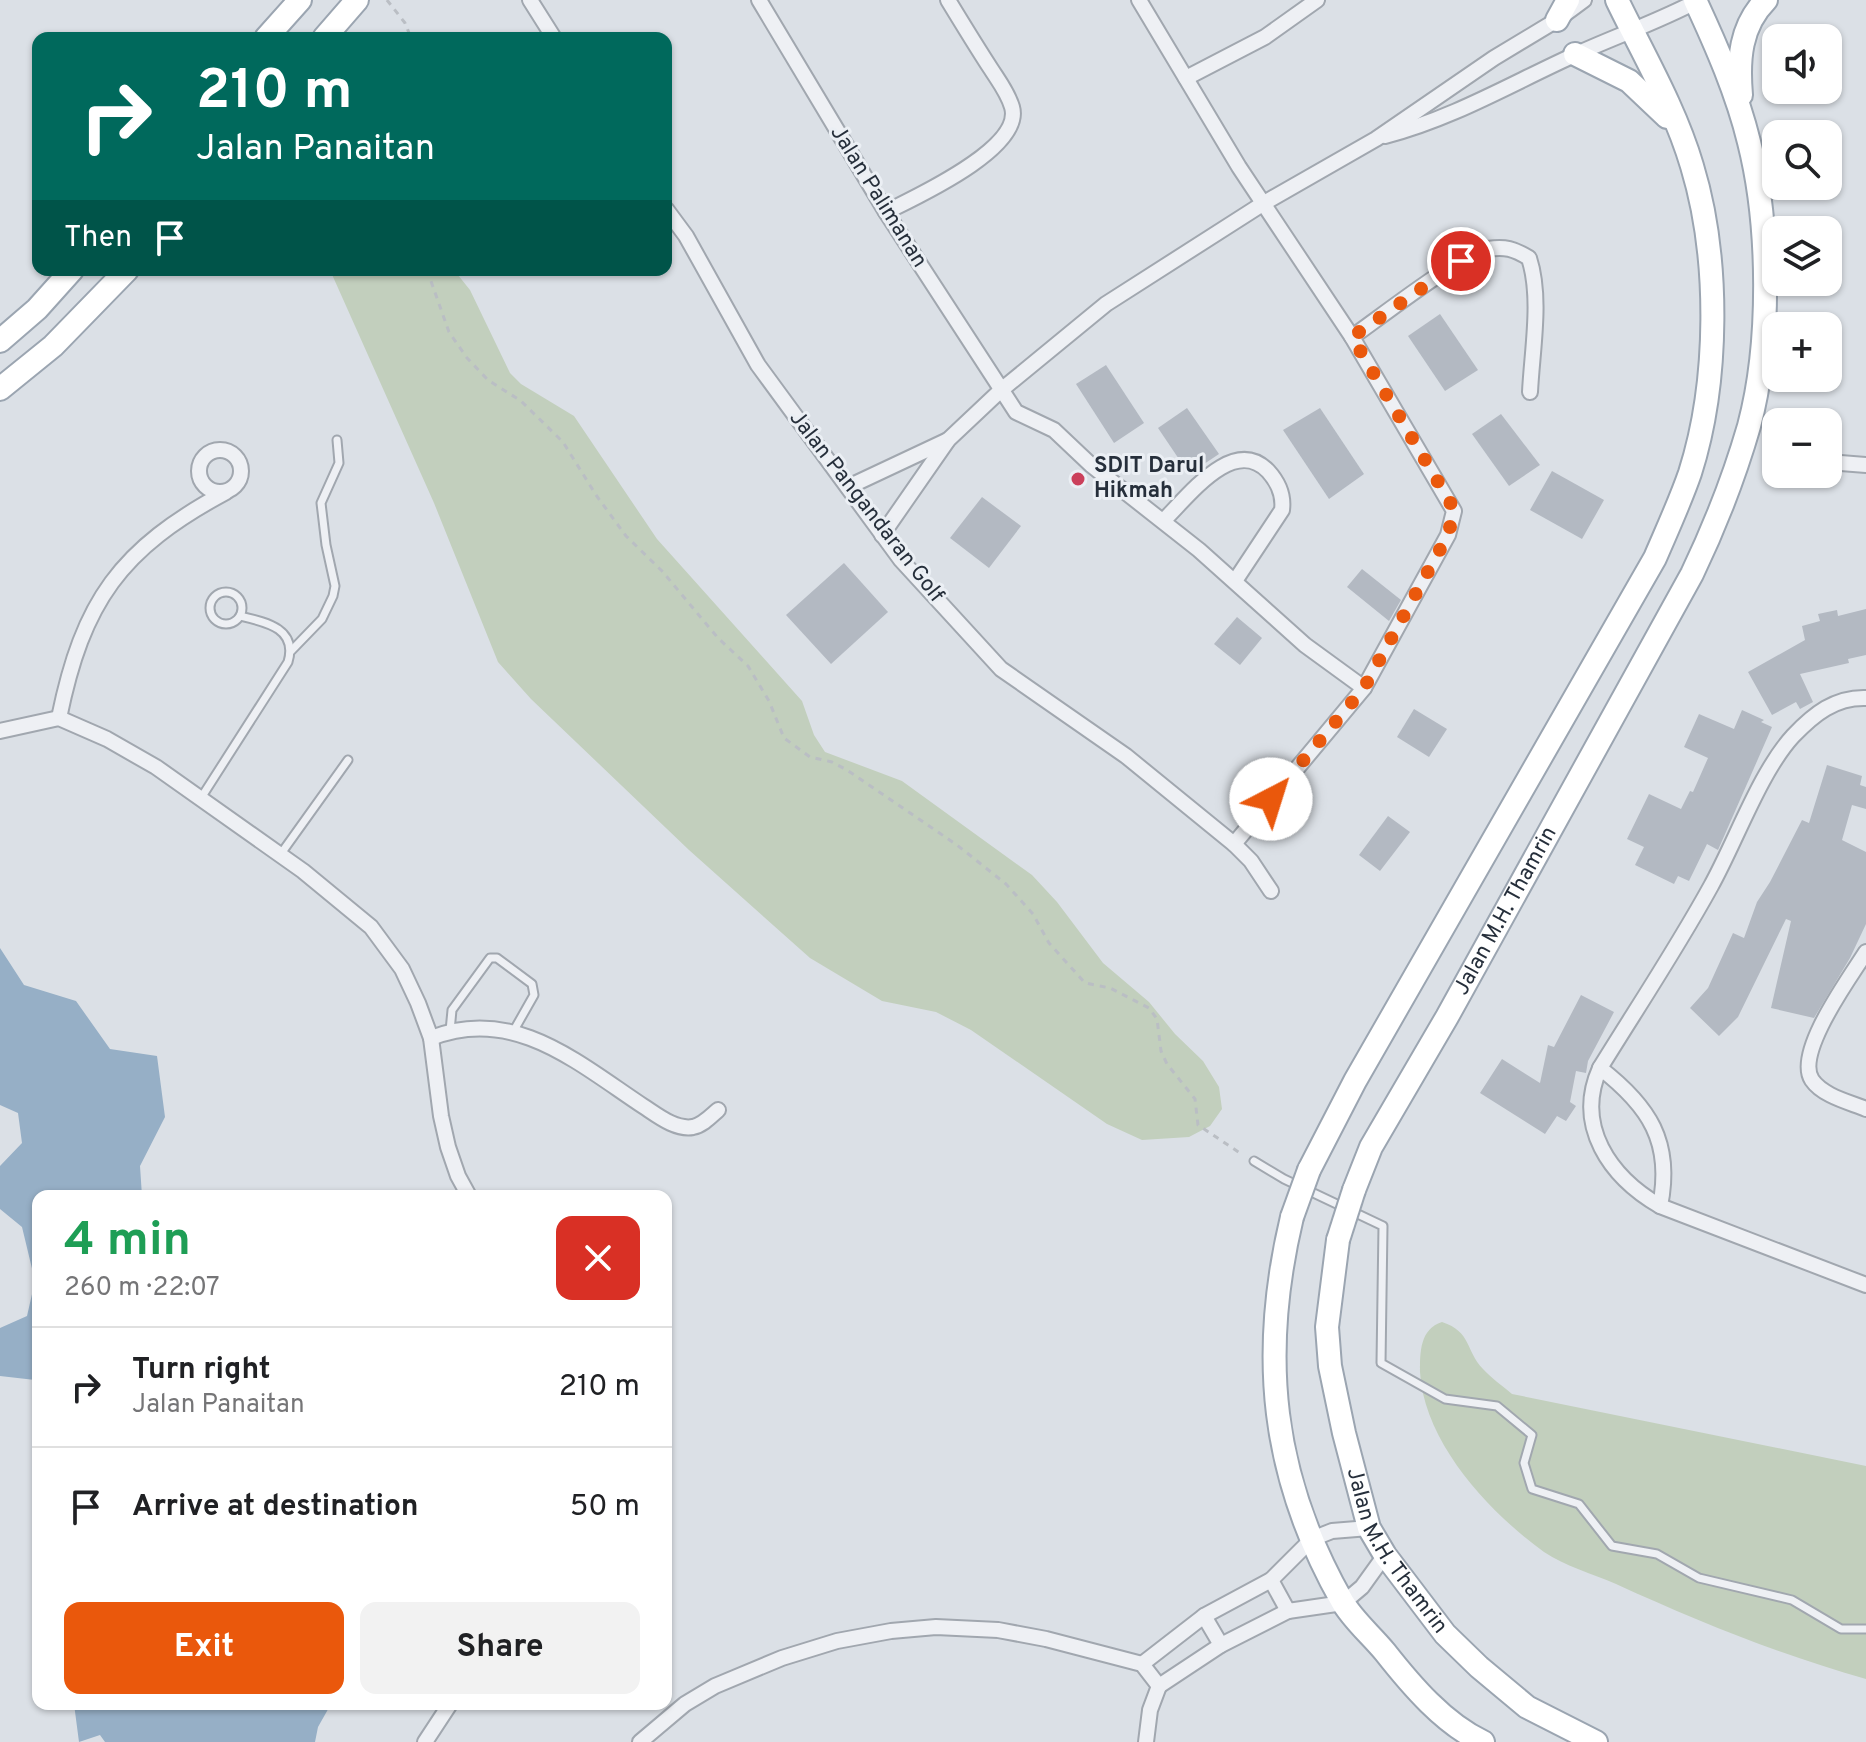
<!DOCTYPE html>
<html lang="en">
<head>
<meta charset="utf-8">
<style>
  :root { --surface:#fff; --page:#f2f2f2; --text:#202124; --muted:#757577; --line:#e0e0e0; --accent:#ea580c }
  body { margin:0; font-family:Overpass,sans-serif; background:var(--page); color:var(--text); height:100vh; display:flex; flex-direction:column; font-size:30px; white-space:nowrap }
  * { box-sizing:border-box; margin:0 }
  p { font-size:26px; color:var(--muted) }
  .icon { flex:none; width:44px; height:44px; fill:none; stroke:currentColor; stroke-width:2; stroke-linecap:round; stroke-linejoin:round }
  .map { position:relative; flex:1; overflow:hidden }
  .details { position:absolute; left:32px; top:1190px; width:640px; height:520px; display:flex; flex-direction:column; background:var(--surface); border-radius:16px; box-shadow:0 2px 6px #0004 }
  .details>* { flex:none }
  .banner { position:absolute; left:32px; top:32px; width:640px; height:244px; border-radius:16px; box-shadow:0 2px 6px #0004; background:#00695c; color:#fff; overflow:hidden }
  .controls { position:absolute; left:1762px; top:24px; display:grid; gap:16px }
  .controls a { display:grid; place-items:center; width:80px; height:80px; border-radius:16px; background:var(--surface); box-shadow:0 2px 6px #0004; font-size:40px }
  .pin { position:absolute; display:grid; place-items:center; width:68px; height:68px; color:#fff; margin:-34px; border:4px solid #fff; border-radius:50%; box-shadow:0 2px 8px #0007 }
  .me { position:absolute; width:88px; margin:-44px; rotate:40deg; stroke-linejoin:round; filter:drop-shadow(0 0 6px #0008) }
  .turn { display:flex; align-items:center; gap:28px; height:168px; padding:0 32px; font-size:36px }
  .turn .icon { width:104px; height:104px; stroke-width:2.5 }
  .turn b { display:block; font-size:56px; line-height:68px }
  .then { display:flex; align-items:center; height:76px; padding:0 32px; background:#0003; gap:16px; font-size:30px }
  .round { display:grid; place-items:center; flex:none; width:84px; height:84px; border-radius:16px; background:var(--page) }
  .head { display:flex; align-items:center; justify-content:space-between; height:136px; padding:0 32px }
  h1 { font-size:48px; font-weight:700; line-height:60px; color:#1e9e55 }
  .button { display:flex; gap:16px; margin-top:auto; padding:16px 32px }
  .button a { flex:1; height:92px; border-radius:16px; background:var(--accent); color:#fff; font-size:32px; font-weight:700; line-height:92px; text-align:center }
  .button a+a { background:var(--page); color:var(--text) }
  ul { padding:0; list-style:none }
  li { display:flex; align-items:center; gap:24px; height:120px; padding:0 32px; border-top:2px solid var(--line) }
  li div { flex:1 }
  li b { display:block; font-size:30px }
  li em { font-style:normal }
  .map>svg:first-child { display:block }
  .green { fill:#c2cfbd }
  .water { fill:#96afc6 }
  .building { fill:#b3b9c2 }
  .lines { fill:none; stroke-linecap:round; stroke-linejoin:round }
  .service-casing { stroke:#a1a7af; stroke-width:11 }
  .minor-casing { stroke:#a1a7af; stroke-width:18 }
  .primary-casing { stroke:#9ba5b1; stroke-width:26 }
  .path { stroke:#babec4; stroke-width:3; stroke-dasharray:6 6; stroke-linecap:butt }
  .service { stroke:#eef0f4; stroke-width:7 }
  .minor { stroke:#eef0f4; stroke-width:14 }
  .primary { stroke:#fff; stroke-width:22 }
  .primary-bridge-casing { stroke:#9ba5b1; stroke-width:26; stroke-linecap:butt }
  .primary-bridge { stroke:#fff; stroke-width:22 }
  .route { stroke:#ea580c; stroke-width:14; stroke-dasharray:0 25.2 }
  .poi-dot { fill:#cb405b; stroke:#ebeff4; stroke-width:3 }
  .labels { text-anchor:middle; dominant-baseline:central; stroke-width:6; stroke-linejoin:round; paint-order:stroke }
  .street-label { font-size:22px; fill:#262f3b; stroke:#ebeff4 }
  .poi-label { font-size:22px; font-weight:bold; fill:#262f3b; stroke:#ebeff4; text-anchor:start }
</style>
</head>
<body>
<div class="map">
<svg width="1866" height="1742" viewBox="0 0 1866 1742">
  <rect width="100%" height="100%" fill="#dbe0e6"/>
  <g class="green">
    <path d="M 330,270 L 454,270 L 470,290 L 510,373 L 521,384 L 574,416 L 657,539 L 802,701 L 814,735 L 825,752 L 902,781 L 1032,875 L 1057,902 L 1103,963 L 1149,1002 L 1175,1034 L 1203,1061 L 1219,1087 L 1222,1109 L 1210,1126 L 1189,1137 L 1142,1140 L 1107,1124 L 971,1030 L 936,1012 L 882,1001 L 810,958 L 689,850 L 531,699 L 498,662 L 434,503 Z"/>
    <path d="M 1442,1322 C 1472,1332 1465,1350 1483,1369 C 1491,1378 1503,1386 1512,1394 L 1866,1466 L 1866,1679 C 1780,1655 1697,1621 1616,1584 C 1593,1574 1565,1566 1544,1552 C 1490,1513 1424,1443 1420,1372 C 1420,1352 1420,1329 1442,1322 Z"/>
  </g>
  <g class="water">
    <path d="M 0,948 L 24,985 L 76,1001 L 110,1049 L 157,1056 L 165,1117 L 140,1166 L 142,1196 L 38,1196 L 38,1395 L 35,1380 L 0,1376 L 0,1328 L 27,1316 L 35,1281 L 22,1227 L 0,1209 L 0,1166 L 22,1143 L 18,1113 L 0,1105 Z"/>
    <path d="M 74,1704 L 331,1704 L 318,1727 L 315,1742 L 105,1742 L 100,1735 L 79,1742 Z"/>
  </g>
  <g class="building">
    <path d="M 1440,314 L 1478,370 L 1445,391 L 1408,336 Z"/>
    <path d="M 1106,365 L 1144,423 L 1114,443 L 1076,384 Z"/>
    <path d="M 1187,408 L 1219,454 L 1189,474 L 1158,428 Z"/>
    <path d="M 1320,408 L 1364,474 L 1329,499 L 1283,430 Z"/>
    <path d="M 1501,414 L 1540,465 L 1509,486 L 1472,434 Z"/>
    <path d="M 1552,471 L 1604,500 L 1582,539 L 1530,510 Z"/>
    <path d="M 982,497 L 1021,526 L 989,568 L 950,538 Z"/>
    <path d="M 844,563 L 888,612 L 831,664 L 786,615 Z"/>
    <path d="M 1362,569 L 1401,600 L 1389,621 L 1347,587 Z"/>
    <path d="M 1866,609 L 1866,655 L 1848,659 L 1849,663 L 1800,674 L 1813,702 L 1800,709 L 1796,702 L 1772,715 L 1748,672 L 1805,640 L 1802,626 L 1820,621 L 1818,614 L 1837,610 L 1838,616 Z"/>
    <path d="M 1237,617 L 1262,638 L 1240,665 L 1214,644 Z"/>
    <path d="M 1414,709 L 1447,729 L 1429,757 L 1397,737 Z"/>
    <path d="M 1742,710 L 1764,720 L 1761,722 L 1772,727 L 1718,850 L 1707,844 L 1689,881 L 1678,876 L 1674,884 L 1635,865 L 1644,847 L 1627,839 L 1649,794 L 1681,809 L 1690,791 L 1693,792 L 1708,758 L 1684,747 L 1699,714 L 1734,729 Z"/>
    <path d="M 1827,765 L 1862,776 L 1860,785 L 1866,787 L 1866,809 L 1852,805 L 1842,840 L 1866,852 L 1866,924 L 1850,958 L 1814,1018 L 1771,1008 L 1791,921 L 1786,919 L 1738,1017 L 1719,1036 L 1690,1008 L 1708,988 L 1733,933 L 1744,938 L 1757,902 L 1770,882 L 1802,820 L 1809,823 Z"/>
    <path d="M 1388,816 L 1410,832 L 1380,871 L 1359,855 Z"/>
    <path d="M 1581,995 L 1614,1012 L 1588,1061 L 1586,1073 L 1576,1071 L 1570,1102 L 1576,1106 L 1566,1121 L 1557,1116 L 1545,1134 L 1480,1093 L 1502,1059 L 1540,1083 L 1548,1045 L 1554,1047 Z"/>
  </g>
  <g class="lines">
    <g class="service-casing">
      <g id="service">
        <circle cx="226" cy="608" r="16"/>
        <path d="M 291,651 L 322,619 L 333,596 L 335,586 L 326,545 L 321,503 L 339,463 L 337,440"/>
        <path d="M 201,798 L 288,662 C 298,628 265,622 240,616"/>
        <path d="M 280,855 L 348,760"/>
        <path d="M 450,1031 L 452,1010 L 490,958 L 497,958 L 532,984 L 534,995 L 513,1032"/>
        <path d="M 1254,1161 L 1284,1179 L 1383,1226 L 1381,1363 L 1445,1399 L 1497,1406 L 1532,1435 L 1524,1463 L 1532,1489 L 1579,1504 L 1612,1546 L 1657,1554 L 1699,1578 L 1792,1600 L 1841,1629 L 1866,1629"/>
      </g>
    </g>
    <g class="minor-casing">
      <g id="minor">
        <path d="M 530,0 L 554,38"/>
        <path d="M 759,0 L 886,212 L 1016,412 L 1054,430 L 1091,465 L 1199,550 L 1305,645 L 1364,688"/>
        <path d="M 1139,0 L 1239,167 L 1352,337 L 1454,511 L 1448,535 L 1364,688 L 1234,844"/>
        <path d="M 1186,78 L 1265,37 L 1317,0"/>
        <path d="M 1385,136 C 1451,119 1509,85 1570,57 C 1613,37 1658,22 1699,0"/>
        <path d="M 666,209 L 686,236 L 758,365 L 901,560 L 1001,669 L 1126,756 L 1234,844 L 1251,861 L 1271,891"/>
        <path d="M 886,212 C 916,197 1024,148 1012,107 C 1008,93 998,80 991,69 C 976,46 962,23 948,0"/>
        <path d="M 1352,337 C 1378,319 1462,253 1488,249 C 1505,246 1514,249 1529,258 C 1542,298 1532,350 1530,392"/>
        <circle cx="220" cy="471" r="21"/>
        <path d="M 1828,462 L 1866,465"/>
        <path d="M 848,487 L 948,440"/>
        <path d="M 1163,521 C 1188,497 1233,435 1268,471 C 1278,482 1284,495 1282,510 L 1235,581"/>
        <path d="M 882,535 L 948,440 L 1000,391 L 1106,304 L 1264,203 L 1376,139 L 1494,58 L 1557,20 L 1584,0"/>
        <path d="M 1866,698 C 1835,697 1814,714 1793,736 C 1760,772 1736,841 1711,886 C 1677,948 1637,1008 1600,1068 C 1574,1126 1610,1177 1660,1206 L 1866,1285"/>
        <path d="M 59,718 C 83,601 120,549 226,492"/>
        <path d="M 0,731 L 59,718 L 107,739 L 156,767 L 303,871 L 371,927 L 402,969 L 418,1003 L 431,1038 L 441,1116 L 448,1147 L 458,1176 L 469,1196"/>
        <path d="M 1866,952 C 1851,976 1794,1053 1812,1080 C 1823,1096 1849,1102 1866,1109"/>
        <path d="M 431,1038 C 513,1005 578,1063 643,1106 C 657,1115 675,1130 693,1127 C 703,1125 711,1116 718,1110"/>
        <path d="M 1600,1068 C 1649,1106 1673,1142 1660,1206"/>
        <path d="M 1271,1580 L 1288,1611"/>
        <path d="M 1204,1616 L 1221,1645"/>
        <path d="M 1142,1664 L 1204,1616 L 1271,1580 L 1312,1539 L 1332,1531 L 1369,1528"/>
        <path d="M 1159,1686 L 1221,1645 L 1288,1611 L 1343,1603 L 1362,1587 L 1385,1555"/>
        <path d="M 425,1742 L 450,1704"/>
        <path d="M 640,1742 L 685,1704 L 715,1686 L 782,1658 L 837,1641 L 891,1631 L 936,1627 L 998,1630 L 1046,1639 L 1142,1664 L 1159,1686 L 1150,1710 L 1146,1742"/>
      </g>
    </g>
    <g class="primary-casing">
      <g id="primary">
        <path d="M 1557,20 L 1568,0"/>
        <path d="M 266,38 L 300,0"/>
        <path d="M 324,38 L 357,0"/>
        <path d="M 1575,54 L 1629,81 L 1667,117"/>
        <path d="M 1741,95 C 1738,60 1740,26 1766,0"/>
        <path d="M 0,341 L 37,309 L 72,270"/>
        <path d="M 0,389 L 53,346 L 127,270"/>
        <path d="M 1309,1170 L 1355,1081 L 1655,558 C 1667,530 1680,502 1690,473 C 1719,382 1720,258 1692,166 C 1675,108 1643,54 1617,0"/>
        <path id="s1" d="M 1354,1190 L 1371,1147 L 1447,1017 L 1692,574 C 1715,526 1734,478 1749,426 C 1771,344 1770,225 1749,142 C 1737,93 1716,45 1695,0"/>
        <path d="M 1292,1217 C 1259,1355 1271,1476 1342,1601 C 1352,1619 1371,1635 1385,1652 C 1411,1685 1444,1724 1483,1742"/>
        <path id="s2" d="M 1338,1240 L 1327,1327 L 1330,1366 L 1344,1433 L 1369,1528 L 1385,1555 L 1445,1634 L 1479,1667 L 1527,1707 L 1596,1742"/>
      </g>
    </g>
    <g class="path">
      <path d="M 387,0 L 405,23 L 411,38"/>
      <path d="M 427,270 L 449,332 L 467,358 L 488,380 L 521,401 L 563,442 L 596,495 L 626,536 L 662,571 L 718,638 L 748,666 L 769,701 L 784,738 L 810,757 L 832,762 L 847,770 L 957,845 L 1006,884 L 1033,914 L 1049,943 L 1085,983 L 1110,988 L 1149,1008 L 1157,1019 L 1161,1051 L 1167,1064 L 1195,1099 L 1198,1125 L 1243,1155"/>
    </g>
    <use href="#service" class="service"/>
    <use href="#minor" class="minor"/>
    <use href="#primary" class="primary"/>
    <g class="primary-bridge-casing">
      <g id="primary-bridge">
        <path d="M 1292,1217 L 1309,1170"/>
        <path d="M 1338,1240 L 1354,1190"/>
      </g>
    </g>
    <use href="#primary-bridge" class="primary-bridge"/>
  </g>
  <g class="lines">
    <path class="route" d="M 1271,799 L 1364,688 L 1448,535 L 1454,511 L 1450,502 L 1352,337 L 1461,261"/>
  </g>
  <circle class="poi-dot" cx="1078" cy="479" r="8"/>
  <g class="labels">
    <g class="street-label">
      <text transform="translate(878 197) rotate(58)">Jalan Palimanan</text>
      <text transform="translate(866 507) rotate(52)">Jalan Pangandaran Golf</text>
      <text stroke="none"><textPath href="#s1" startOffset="318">Jalan M.H. Thamrin</textPath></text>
      <text stroke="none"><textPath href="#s2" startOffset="326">Jalan M.H. Thamrin</textPath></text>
    </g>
    <g class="poi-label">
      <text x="1094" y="466">SDIT Darul<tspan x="1094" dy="25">Hikmah</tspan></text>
    </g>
  </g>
</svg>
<div class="controls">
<a><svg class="icon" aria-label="sound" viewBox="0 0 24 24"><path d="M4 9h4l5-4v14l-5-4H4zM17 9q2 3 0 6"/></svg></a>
<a><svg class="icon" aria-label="search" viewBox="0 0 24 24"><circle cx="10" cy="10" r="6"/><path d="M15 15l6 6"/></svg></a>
<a><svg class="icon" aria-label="layers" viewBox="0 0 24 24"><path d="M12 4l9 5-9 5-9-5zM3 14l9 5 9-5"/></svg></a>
<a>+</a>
<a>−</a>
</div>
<div class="pin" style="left:1461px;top:261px;background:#d93025"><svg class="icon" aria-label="arrive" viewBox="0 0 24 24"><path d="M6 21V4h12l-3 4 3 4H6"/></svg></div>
<svg class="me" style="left:1271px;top:799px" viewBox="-20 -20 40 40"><circle r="19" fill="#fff"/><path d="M0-13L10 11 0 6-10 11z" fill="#ea580c"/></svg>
<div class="banner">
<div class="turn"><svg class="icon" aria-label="right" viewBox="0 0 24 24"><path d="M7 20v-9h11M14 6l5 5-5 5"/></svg><div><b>210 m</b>Jalan Panaitan</div></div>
<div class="then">Then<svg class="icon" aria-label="arrive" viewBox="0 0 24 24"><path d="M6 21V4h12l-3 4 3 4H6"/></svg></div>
</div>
<section class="details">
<div class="head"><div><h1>4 min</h1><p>260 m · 22:07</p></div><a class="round" style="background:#d93025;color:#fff"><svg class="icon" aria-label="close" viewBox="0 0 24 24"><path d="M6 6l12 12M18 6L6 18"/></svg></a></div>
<ul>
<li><svg class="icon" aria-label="right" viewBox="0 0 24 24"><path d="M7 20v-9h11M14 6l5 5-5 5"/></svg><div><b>Turn right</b><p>Jalan Panaitan</p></div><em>210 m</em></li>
<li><svg class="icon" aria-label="arrive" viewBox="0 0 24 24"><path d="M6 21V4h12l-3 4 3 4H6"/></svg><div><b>Arrive at destination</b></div><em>50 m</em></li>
</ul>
<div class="button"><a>Exit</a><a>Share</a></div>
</section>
</div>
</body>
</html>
